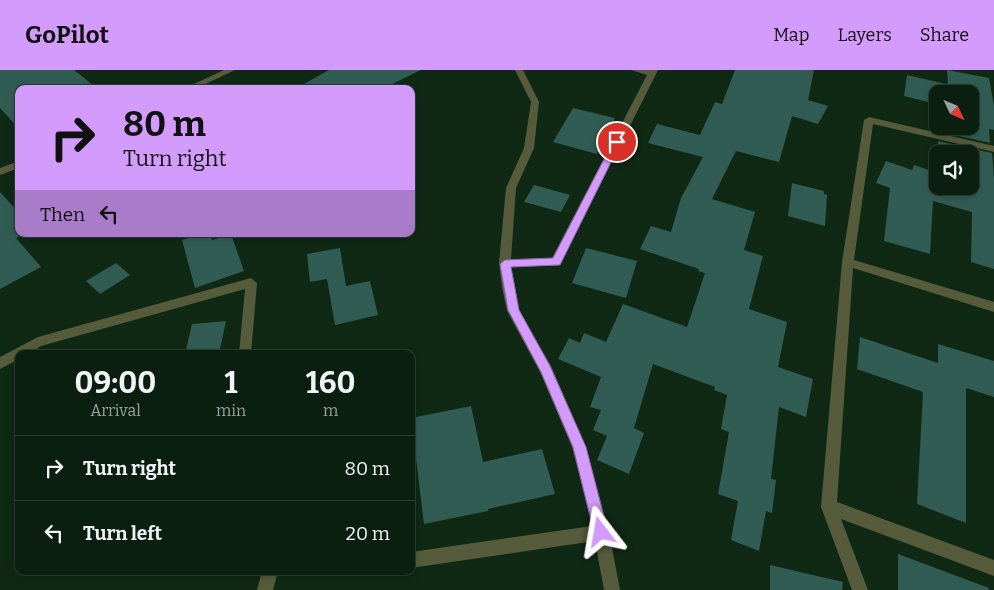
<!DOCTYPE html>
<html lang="en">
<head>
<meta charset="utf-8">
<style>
  :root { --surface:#0b1f10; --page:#142719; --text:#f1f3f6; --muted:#9aa29f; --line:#2b3d30; --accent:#d39cfc }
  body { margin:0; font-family:Bitter,serif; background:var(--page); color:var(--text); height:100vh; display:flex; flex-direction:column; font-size:19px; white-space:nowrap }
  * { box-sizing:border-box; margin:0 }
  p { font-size:16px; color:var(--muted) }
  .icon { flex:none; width:28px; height:28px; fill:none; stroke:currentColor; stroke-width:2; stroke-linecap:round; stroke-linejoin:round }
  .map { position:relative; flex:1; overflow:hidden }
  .sheet { position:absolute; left:15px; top:280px; width:400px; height:225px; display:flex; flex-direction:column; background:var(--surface); border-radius:10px; box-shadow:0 2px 8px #0003,0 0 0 1px var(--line) }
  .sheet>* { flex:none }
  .top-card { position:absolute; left:15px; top:15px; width:400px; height:152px; border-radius:10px; box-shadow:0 2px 8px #0003,0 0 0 1px var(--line); background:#d39cfc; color:#111; overflow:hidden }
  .needle { width:32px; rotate:134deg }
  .tools { position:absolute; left:929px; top:15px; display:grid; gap:10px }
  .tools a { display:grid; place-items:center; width:50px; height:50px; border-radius:10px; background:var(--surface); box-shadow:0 2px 8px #0003,0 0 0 1px var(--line); font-size:25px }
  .pin { position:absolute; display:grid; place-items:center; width:42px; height:42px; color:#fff; margin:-21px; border:2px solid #fff; border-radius:50%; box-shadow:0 1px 5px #0007 }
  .me { position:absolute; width:55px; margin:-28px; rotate:346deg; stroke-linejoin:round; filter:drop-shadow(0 0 4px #0008) }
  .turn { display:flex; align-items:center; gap:18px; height:105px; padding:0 25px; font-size:22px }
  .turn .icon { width:65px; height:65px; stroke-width:2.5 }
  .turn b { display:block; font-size:35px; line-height:42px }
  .then { display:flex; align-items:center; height:48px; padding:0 25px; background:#0003; gap:10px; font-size:19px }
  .eta { display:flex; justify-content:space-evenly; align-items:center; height:85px; text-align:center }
  .eta b { font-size:30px; font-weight:700; line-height:35px }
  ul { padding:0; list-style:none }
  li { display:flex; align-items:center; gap:15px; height:65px; padding:0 25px; border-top:1px solid var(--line) }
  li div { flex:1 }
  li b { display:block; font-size:19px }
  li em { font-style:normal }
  header { display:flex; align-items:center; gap:30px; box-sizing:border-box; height:70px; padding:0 25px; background:var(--accent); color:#111 }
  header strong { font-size:24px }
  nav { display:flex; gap:28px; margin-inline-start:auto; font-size:18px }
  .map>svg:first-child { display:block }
  .building { fill:#315c54; fill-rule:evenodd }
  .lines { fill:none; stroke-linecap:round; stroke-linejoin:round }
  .minor { fill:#565c3b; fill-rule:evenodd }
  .route { fill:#d39cfc; stroke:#8965a4 }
</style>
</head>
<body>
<header>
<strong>GoPilot</strong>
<nav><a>Map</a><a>Layers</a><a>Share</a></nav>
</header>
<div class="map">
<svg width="994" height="520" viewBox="0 0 994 520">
  <rect width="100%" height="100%" fill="#0f2915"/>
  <g class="building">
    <path d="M 0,0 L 74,0 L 98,19 L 19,19 L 19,59 L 0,38 Z"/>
    <path d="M 329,0 L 421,0 L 382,19 L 295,19 Z"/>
    <path d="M 735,0 L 814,0 L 808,30 L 828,36 L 818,54 L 792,46 L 779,92 L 736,81 L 712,129 L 755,142 L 744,180 L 763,186 L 749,239 L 787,252 L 778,297 L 813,309 L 806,347 L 779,337 L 771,409 L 776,410 L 772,443 L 766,441 L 759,481 L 731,470 L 738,431 L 718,424 L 729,362 L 721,359 L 727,325 L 714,320 L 715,317 L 653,294 L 634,358 L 644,363 L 629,404 L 597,390 L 607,366 L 593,360 L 601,340 L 590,337 L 601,307 L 558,289 L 569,268 L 580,273 L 584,263 L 606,272 L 623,234 L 687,257 L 705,203 L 698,201 L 699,199 L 640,179 L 651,156 L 671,162 L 681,128 L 703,87 L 648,73 L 657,54 L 700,65 L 715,32 L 722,34 Z"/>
    <path d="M 947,0 L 989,8 L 994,36 L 994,60 L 989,59 L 990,73 L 937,61 L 936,34 L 904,26 L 907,5 L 946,14 L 948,13 ZM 938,24 L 970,24 L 970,56 L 938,56 Z"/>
    <path d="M 573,38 L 615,48 L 597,84 L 553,72 Z"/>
    <path d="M 938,71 L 992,83 L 994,108 L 994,199 L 971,192 L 972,142 L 933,131 L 930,184 L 884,171 L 890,118 L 876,113 L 886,91 L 912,100 L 914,95 L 938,103 L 938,116 L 970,116 L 970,84 L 938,84 Z"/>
    <path d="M 792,113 L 824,121 L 824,124 L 827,125 L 825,156 L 788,146 Z"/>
    <path d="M 534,115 L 570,125 L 561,142 L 524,132 Z"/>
    <path d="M 0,122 L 19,143 L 19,167 L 16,168 L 41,197 L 0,219 Z"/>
    <path d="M 201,164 L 210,164 L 212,170 L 231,164 L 244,201 L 195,218 L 182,170 Z"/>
    <path d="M 340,178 L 346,216 L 370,211 L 378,245 L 335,255 L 327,209 L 310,212 L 307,184 Z"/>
    <path d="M 586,178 L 637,191 L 626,228 L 572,213 Z"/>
    <path d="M 116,193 L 130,205 L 100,224 L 86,211 Z"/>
    <path d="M 226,251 L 219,284 L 185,284 L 192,254 Z"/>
    <path d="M 860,267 L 938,293 L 938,274 L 994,291 L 994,327 L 966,318 L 966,453 L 917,434 L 923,322 L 857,299 Z"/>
    <path d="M 471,336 L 483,392 L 542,379 L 555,424 L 488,439 L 488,441 L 424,454 L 411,348 Z"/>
    <path d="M 898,484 L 989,518 L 988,520 L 898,520 Z"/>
    <path d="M 770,495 L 843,512 L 842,520 L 770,520 Z"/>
  </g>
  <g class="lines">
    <g class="minor">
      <path d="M 224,0 L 235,0 L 195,19 L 183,19 Z"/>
      <path d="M 515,0 L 523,0 L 539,32 L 534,78 L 516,118 L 511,189 L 552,188 L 647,5 L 631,0 L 658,0 L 560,195 L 511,197 L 519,240 L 551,296 L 586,377 L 609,462 L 620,520 L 604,520 L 595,471 L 411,498 L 411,482 L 592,456 L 572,377 L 540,302 L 507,241 L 502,217 L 499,193 L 506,118 L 524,78 L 531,32 Z"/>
      <path d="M 869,47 L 994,76 L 994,82 L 873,54 L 854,190 L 994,232 L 994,242 L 853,198 L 837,432 L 994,490 L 994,506 L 841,449 L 868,520 L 852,520 L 821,437 L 842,192 L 864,50 Z"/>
      <path d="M 19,91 L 19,98 L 0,105 L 0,98 Z"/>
      <path d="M 251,208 L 257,213 L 251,284 L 239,284 L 245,219 L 41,276 L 28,284 L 19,284 L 19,289 L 0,299 L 0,287 L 38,267 Z"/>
      <path d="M 262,501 L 278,501 L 273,520 L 257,520 Z"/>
    </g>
  </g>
  <path class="route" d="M 617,69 L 621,72 L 560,195 L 511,197 L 519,240 L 550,296 L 586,377 L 608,462 L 606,467 L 601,469 L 596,467 L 594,462 L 573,377 L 541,302 L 508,240 L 500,194 L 505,190 L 553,188 L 613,72 Z"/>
</svg>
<div class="tools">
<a><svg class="needle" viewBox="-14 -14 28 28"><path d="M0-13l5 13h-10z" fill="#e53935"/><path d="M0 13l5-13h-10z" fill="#9aa29f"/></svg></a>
<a><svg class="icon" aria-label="sound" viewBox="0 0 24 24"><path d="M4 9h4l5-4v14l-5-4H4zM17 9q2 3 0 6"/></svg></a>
</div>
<div class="pin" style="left:617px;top:72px;background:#d93025"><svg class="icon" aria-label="arrive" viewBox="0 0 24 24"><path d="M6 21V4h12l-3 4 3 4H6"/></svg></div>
<svg class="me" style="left:601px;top:462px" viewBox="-20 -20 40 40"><path d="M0-17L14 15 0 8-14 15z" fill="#d39cfc" stroke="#fff" stroke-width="4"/></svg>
<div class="top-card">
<div class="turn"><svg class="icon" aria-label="right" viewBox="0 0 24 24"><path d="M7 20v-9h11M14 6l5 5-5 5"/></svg><div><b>80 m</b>Turn right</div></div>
<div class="then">Then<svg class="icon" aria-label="left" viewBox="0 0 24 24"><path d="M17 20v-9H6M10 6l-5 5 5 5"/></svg></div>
</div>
<section class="sheet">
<div class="eta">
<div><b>09:00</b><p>Arrival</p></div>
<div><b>1</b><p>min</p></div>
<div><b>160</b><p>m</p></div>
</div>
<ul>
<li><svg class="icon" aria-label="right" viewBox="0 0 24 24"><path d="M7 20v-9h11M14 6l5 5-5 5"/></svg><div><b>Turn right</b></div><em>80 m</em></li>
<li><svg class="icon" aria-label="left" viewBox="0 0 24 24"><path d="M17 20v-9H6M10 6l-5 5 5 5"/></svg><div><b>Turn left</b></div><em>20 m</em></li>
</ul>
</section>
</div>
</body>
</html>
